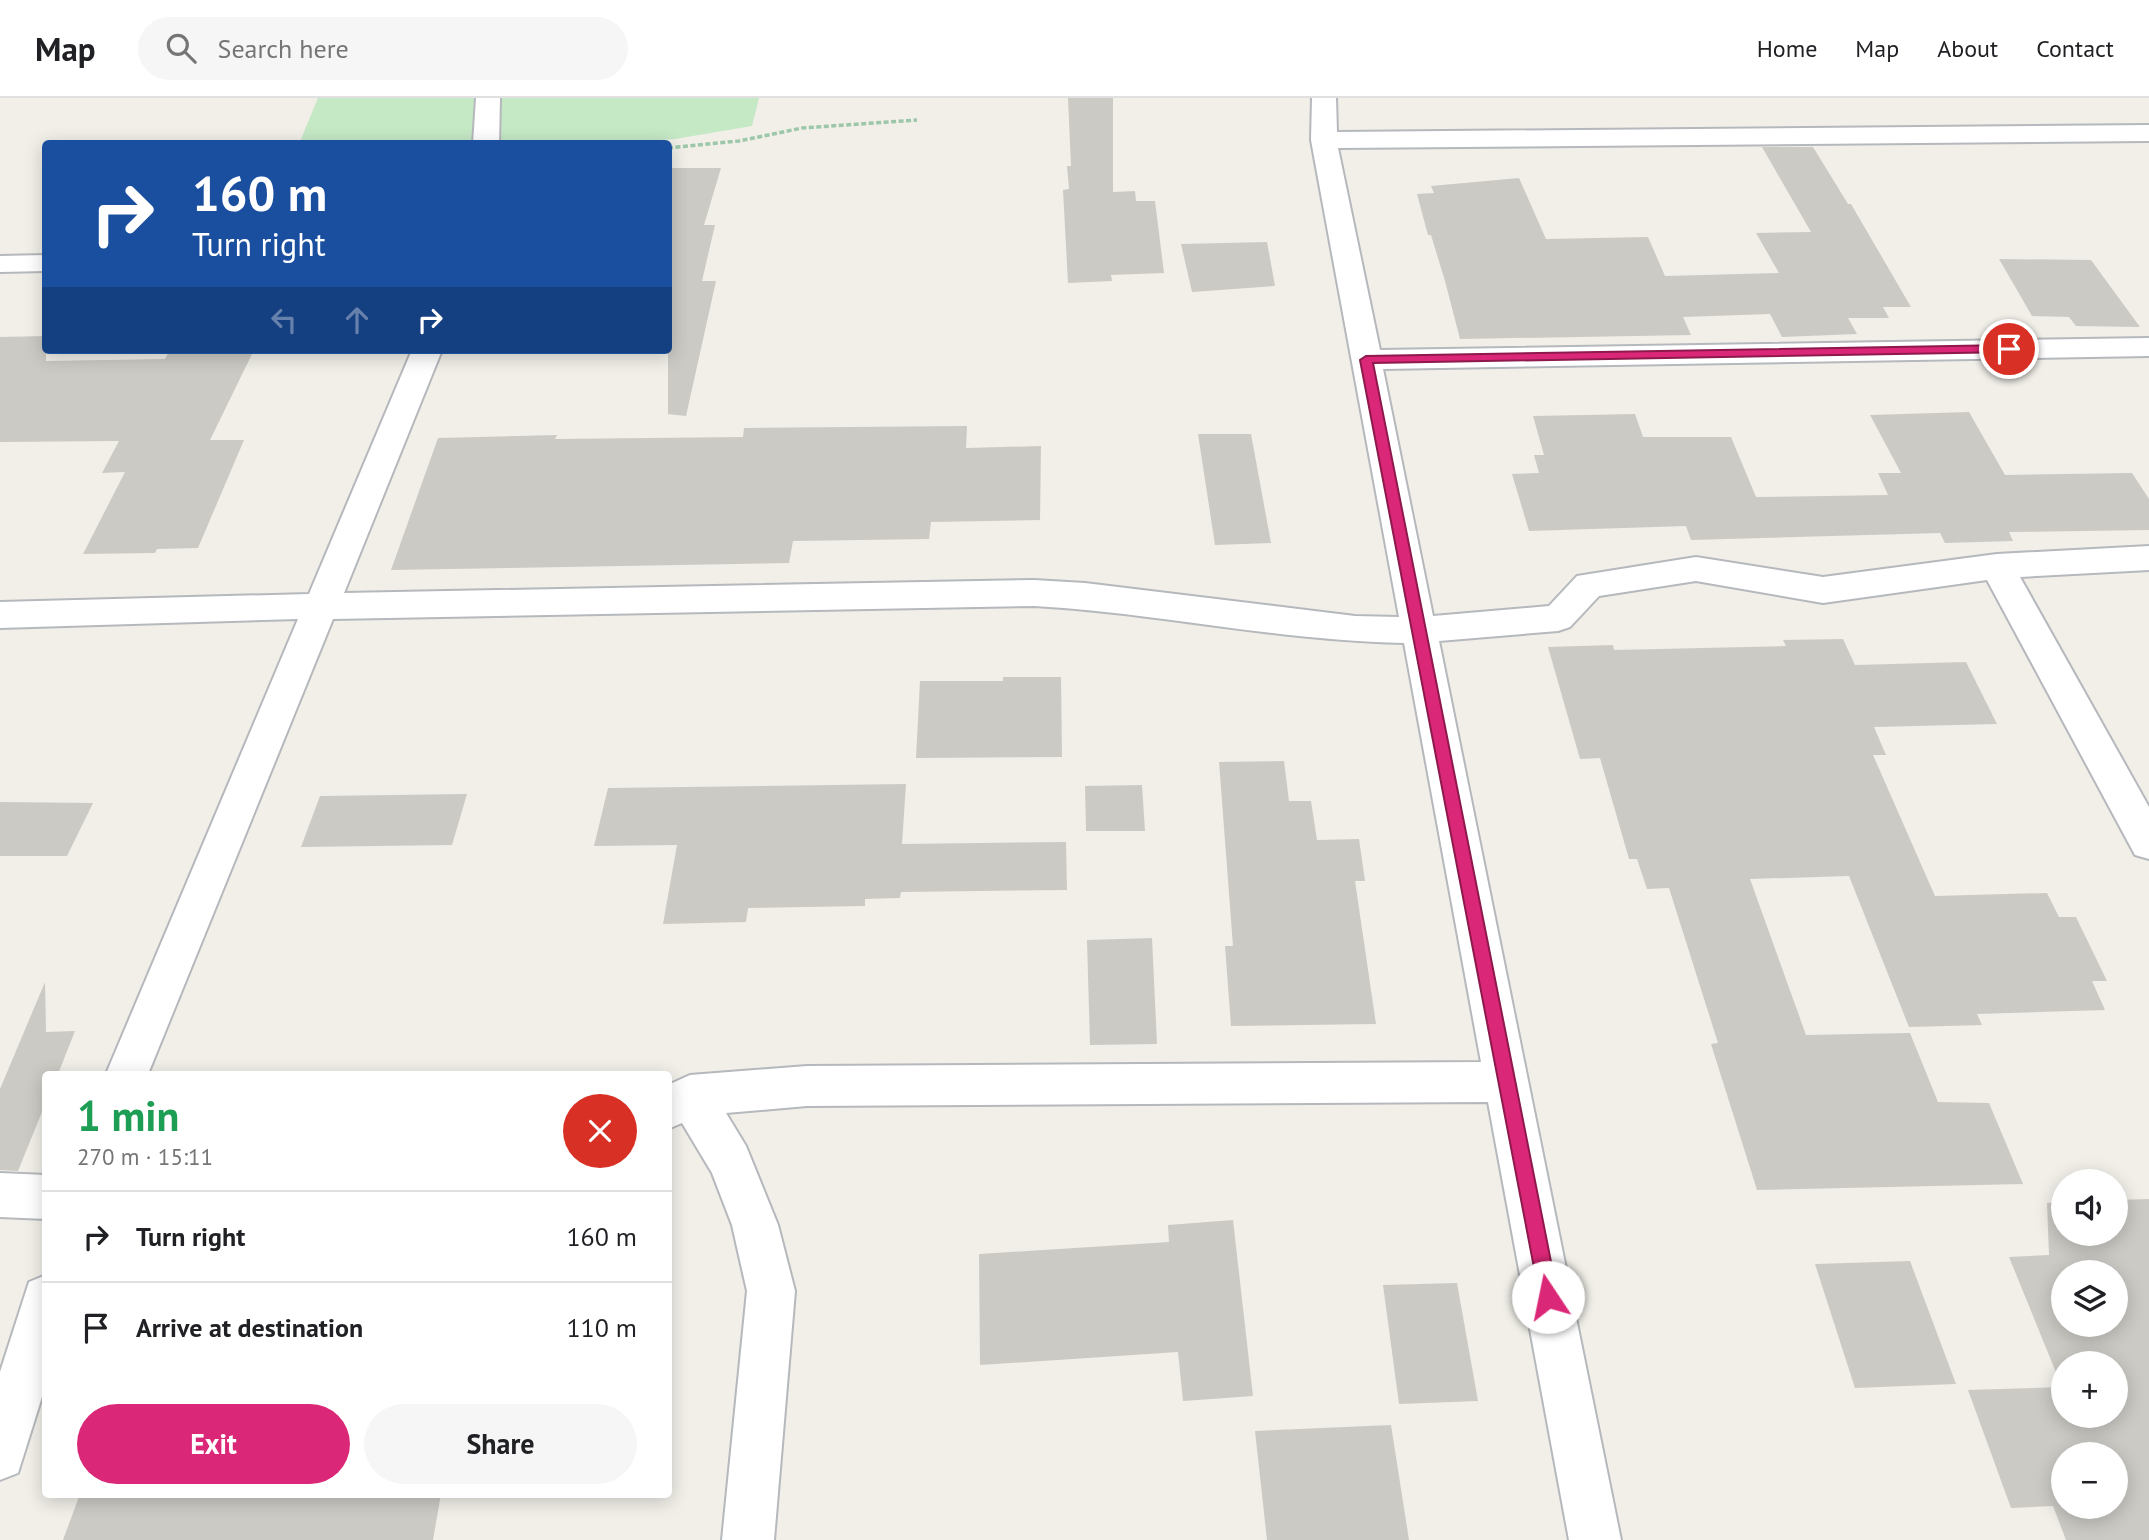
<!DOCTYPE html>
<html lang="en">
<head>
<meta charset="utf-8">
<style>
  :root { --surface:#fff; --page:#f6f6f6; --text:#202124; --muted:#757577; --line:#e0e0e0; --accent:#db2777 }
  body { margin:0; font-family:"PT Sans",sans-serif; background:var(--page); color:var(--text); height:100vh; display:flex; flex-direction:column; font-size:26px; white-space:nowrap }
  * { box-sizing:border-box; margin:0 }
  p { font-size:23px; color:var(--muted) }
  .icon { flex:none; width:38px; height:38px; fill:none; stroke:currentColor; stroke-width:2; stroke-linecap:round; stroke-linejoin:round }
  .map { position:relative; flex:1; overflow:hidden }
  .details { position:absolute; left:42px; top:973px; width:630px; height:427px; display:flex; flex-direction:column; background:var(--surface); border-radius:7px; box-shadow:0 4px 18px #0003 }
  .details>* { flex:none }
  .guide { position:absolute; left:42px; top:42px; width:630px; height:214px; border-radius:7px; box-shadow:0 4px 18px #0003; background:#1a4fa0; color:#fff; overflow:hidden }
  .controls { position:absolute; left:2051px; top:1071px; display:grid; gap:14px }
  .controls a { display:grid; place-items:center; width:77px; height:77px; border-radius:50%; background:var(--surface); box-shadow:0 4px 18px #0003; font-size:35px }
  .pin { position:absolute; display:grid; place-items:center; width:60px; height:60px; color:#fff; margin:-30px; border:4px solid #fff; border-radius:50%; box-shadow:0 2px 7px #0007 }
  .me { position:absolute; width:77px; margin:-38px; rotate:349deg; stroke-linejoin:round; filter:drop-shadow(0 0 5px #0008) }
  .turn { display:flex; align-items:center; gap:24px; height:147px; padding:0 35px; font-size:32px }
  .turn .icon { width:91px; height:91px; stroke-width:2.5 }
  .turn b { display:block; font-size:49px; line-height:60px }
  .lanes { display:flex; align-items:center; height:66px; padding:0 35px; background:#0003; justify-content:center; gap:35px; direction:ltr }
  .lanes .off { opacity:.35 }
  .round { display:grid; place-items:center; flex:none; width:74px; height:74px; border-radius:37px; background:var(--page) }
  .head { display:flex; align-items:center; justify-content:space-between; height:119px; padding:0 35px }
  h1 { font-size:42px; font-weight:700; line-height:52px; color:#1e9e55 }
  .action { display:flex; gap:14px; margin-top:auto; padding:14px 35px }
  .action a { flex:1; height:80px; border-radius:42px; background:var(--accent); color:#fff; font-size:28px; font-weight:700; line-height:80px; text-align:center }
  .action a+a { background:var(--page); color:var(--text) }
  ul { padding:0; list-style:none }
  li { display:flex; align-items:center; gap:21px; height:91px; padding:0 35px; border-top:2px solid var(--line) }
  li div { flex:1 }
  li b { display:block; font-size:26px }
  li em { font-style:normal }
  header { display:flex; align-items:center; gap:42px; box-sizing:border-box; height:98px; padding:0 35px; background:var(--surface); border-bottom:2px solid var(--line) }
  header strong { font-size:33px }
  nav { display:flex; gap:38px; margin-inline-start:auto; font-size:24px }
  .search { width:490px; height:63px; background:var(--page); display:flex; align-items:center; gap:18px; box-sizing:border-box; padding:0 24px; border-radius:38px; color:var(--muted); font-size:26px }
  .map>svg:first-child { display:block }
  .green { fill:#c5e8c5 }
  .building { fill:#cccac5; fill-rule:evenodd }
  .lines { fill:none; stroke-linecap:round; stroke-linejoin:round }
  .minor-casing { stroke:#b5b8bc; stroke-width:4 }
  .path { stroke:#9cc7a9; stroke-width:3.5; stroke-dasharray:5 2.5; stroke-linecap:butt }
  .minor { fill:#fff; fill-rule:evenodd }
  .route { fill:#db2777; stroke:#8e194d; stroke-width:2 }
</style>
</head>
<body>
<header>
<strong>Map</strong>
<div class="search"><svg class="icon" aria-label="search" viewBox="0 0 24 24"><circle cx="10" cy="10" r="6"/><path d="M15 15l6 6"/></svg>Search here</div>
<nav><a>Home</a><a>Map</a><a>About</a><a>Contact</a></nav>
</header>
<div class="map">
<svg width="2149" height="1442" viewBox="0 0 2149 1442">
  <rect width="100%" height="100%" fill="#f1efe8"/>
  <path class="green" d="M 318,0 L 759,0 L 752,28 L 675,41 L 605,46 L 299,46 Z"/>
  <g class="building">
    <path d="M 1068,0 L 1113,0 L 1113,94 L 1135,93 L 1136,103 L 1155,103 L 1164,175 L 1111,177 L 1112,183 L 1068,185 L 1063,92 L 1069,91 L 1067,68 L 1071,68 Z"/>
    <path d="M 1762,49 L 1813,49 L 1848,106 L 1851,106 L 1911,209 L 1883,209 L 1889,220 L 1848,220 L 1857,236 L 1782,239 L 1770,216 L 1683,219 L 1691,237 L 1460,241 L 1445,183 L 1431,137 L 1428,137 L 1417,96 L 1434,95 L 1431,88 L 1519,80 L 1546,141 L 1648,139 L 1665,178 L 1779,175 L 1756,135 L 1811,134 Z"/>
    <path d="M 668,70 L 721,70 L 704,127 L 715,127 L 702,183 L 716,183 L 686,318 L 668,316 Z"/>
    <path d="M 1267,144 L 1275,188 L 1192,194 L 1181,146 Z"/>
    <path d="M 1999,161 L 2091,162 L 2140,229 L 2076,228 L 2069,219 L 2032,218 Z"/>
    <path d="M 46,238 L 46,263 L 165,261 L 170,252 L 254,252 L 210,342 L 244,342 L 198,450 L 157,451 L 155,455 L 83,456 L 125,374 L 102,375 L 119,343 L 0,344 L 0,239 Z"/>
    <path d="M 1969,314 L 2005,377 L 2132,375 L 2149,401 L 2149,432 L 2009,434 L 2013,443 L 1945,445 L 1940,435 L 1691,442 L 1686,428 L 1529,433 L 1512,376 L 1539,375 L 1534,357 L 1544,357 L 1533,318 L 1635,316 L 1643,339 L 1731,339 L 1756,399 L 1888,397 L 1878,375 L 1901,375 L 1870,317 Z"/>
    <path d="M 967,328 L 966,350 L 1041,348 L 1040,422 L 931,424 L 929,441 L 793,443 L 789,465 L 391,472 L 438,340 L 557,337 L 555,341 L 743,339 L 744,330 Z"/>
    <path d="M 1198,336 L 1251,336 L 1271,445 L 1215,447 Z"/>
    <path d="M 1843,541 L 1855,567 L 1966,564 L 1997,626 L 1874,629 L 1886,657 L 1873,657 L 1935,798 L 2047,795 L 2059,819 L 2076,819 L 2107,883 L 2092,883 L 2105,912 L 1977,916 L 1982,927 L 1909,929 L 1849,778 L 1750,781 L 1806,937 L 1910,935 L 1938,1004 L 1989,1005 L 2023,1086 L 1757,1092 L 1711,946 L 1718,945 L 1669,790 L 1647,791 L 1637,761 L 1629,761 L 1600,660 L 1580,661 L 1548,549 L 1613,547 L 1614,552 L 1786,548 L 1783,542 Z"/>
    <path d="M 1003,579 L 1061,579 L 1062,659 L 916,660 L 920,583 L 1003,583 Z"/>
    <path d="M 1284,663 L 1289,703 L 1311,703 L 1317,742 L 1359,741 L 1365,783 L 1355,783 L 1376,926 L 1231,928 L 1225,848 L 1233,848 L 1219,664 Z"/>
    <path d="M 906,686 L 902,746 L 1066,744 L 1067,792 L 901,794 L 900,800 L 865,801 L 865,808 L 748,810 L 746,824 L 663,826 L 677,747 L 594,748 L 608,690 Z"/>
    <path d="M 1142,687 L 1145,733 L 1086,733 L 1085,688 Z"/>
    <path d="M 467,696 L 452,747 L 301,749 L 320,698 Z"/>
    <path d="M 0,704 L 93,705 L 67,758 L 0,758 Z"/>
    <path d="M 1152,840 L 1157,946 L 1090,947 L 1087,842 Z"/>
    <path d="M 45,884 L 46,934 L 75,933 L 58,976 L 46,976 L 46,1004 L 18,1073 L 0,1072 L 0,991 Z"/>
    <path d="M 2149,1101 L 2149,1442 L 2066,1442 L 2053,1408 L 2011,1410 L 1968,1292 L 2062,1289 L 2009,1159 L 2049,1157 L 2047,1105 L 2063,1104 L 2063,1136 L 2116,1136 L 2116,1102 ZM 2063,1174 L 2116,1174 L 2116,1227 L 2063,1227 ZM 2063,1265 L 2116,1265 L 2116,1318 L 2063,1318 ZM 2063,1356 L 2116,1356 L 2116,1409 L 2063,1409 Z"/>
    <path d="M 1233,1122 L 1253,1298 L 1183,1303 L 1178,1254 L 980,1267 L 979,1156 L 1169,1144 L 1168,1127 Z"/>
    <path d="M 1910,1163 L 1956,1286 L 1855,1290 L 1815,1166 Z"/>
    <path d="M 1457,1185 L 1478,1303 L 1399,1306 L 1383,1187 Z"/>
    <path d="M 1391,1327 L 1409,1442 L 1267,1442 L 1255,1333 Z"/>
    <path d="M 80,1396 L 441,1396 L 433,1442 L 63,1442 Z"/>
  </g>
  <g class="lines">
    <g class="minor-casing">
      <g id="minor">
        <path d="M 476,0 L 500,0 L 499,46 L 473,46 Z"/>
        <path d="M 1312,0 L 1336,0 L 1337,34 L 2149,27 L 2149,43 L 1338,50 L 1380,252 L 2149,240 L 2149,258 L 1383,271 L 1433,518 L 1549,508 L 1577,478 L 1696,459 L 1823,479 L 1997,456 L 2149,448 L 2149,472 L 2020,479 L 2149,709 L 2149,761 L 2135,757 L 1987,482 L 1823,505 L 1696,483 L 1599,498 L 1570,529 L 1558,533 L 1439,543 L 1621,1442 L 1569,1442 L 1488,1004 L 807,1008 L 726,1015 L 746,1048 L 778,1127 L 795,1193 L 774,1442 L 722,1442 L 747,1193 L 732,1127 L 712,1075 L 682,1025 L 668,1031 L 668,987 L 690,977 L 807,968 L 1481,964 L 1404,545 C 1280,543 1158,515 1034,508 L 333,521 L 148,976 L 106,976 L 298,521 L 0,530 L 0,504 L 309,496 L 412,252 L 442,252 L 344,495 L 1034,482 L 1085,485 L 1355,518 L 1399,519 L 1311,42 Z"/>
        <path d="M 46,157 L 46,173 L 0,174 L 0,158 Z"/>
        <path d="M 0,1075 L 46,1077 L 46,1121 L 0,1119 Z"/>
        <path d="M 46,1177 L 46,1286 L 18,1375 L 0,1382 L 0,1274 L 29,1184 Z"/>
      </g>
    </g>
    <path class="path" d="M 668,50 L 739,43 L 802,30 L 917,22"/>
    <use href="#minor" class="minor"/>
  </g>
  <path class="route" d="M 2009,247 L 2014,249 L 2014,254 L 1373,265 L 1558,1199 L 1555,1206 L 1548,1209 L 1541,1206 L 1360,262 L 1366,258 Z"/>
</svg>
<div class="controls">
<a><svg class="icon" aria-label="sound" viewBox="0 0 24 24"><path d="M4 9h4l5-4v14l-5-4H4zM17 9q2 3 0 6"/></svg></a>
<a><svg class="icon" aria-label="layers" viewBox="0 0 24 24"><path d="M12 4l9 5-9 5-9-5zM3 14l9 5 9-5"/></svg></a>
<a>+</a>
<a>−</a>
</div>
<div class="pin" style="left:2009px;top:251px;background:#d93025"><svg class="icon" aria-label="arrive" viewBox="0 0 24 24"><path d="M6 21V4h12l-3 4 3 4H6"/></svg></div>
<svg class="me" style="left:1548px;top:1199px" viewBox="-20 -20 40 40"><circle r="19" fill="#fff"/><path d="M0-13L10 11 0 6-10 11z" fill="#db2777"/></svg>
<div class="guide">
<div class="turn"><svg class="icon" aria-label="right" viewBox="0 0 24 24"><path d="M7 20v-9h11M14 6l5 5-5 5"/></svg><div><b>160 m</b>Turn right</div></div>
<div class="lanes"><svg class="icon off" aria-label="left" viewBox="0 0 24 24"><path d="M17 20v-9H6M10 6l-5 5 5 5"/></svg><svg class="icon off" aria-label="ahead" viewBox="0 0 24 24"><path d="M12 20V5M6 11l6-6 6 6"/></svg><svg class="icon" aria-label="right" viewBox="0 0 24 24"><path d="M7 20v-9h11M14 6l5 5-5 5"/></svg></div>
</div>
<section class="details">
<div class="head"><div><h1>1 min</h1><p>270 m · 15:11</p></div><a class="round" style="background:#d93025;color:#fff"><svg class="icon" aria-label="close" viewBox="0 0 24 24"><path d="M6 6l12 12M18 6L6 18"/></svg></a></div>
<ul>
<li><svg class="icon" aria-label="right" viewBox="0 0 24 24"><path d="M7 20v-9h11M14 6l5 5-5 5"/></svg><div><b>Turn right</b></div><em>160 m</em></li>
<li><svg class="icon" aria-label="arrive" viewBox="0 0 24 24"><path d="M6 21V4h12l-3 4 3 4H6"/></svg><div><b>Arrive at destination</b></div><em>110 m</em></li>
</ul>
<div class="action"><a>Exit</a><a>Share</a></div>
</section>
</div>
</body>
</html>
